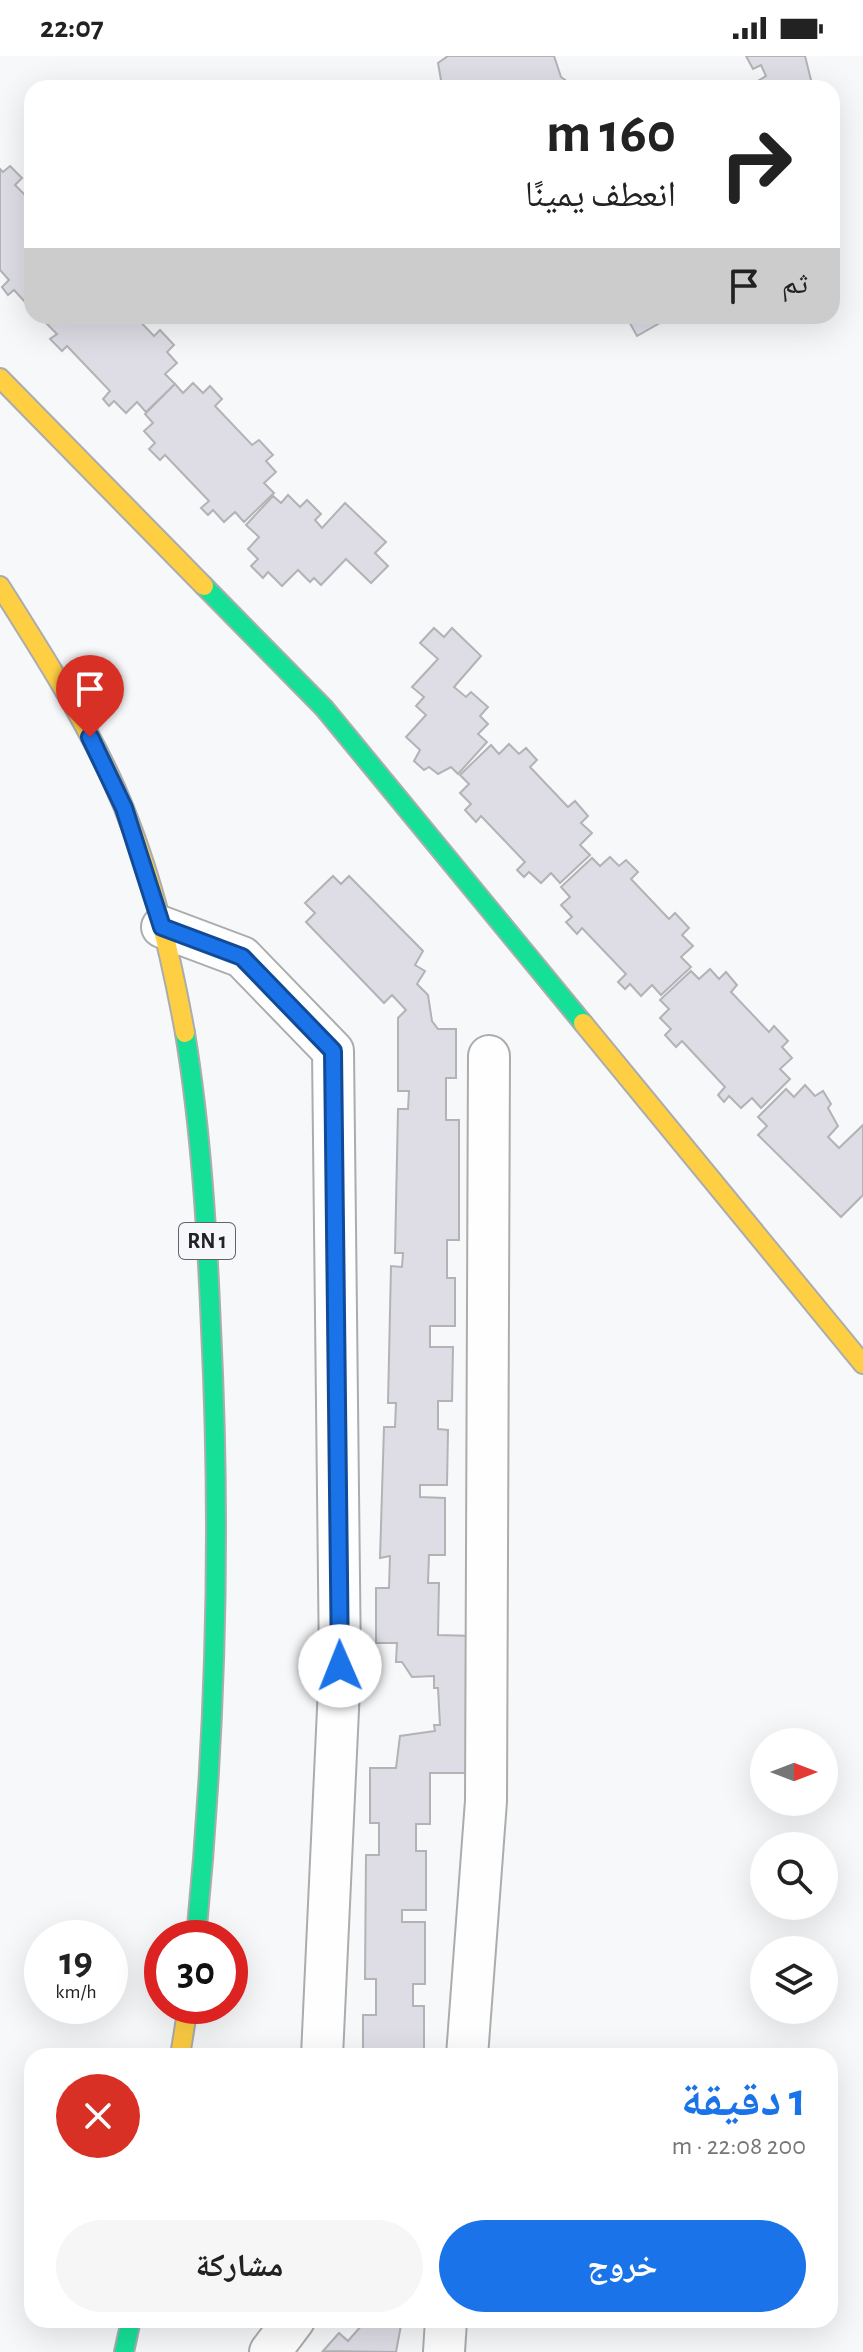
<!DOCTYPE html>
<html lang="ar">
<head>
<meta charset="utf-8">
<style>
  :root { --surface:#fff; --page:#f6f6f6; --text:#222; --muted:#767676; --accent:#1a73e8 }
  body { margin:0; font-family:"Alegreya Sans","Noto Naskh Arabic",sans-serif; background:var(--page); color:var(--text); direction:rtl; height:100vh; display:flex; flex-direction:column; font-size:30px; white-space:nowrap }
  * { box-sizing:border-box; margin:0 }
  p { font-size:26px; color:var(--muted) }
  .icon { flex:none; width:44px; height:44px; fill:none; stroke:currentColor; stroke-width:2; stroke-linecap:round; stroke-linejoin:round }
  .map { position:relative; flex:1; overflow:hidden; direction:ltr }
  .sheet { position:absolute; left:24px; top:1992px; width:814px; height:280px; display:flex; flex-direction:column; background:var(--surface); border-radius:24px; box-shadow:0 8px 32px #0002; direction:rtl }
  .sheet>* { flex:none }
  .top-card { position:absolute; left:24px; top:24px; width:816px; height:244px; border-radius:24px; box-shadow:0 8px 32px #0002; direction:rtl; background:#fff; color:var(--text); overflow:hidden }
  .needle { width:52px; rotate:90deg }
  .fabs { position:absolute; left:750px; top:1672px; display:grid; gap:16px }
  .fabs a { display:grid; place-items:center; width:88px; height:88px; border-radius:50%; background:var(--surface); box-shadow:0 8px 32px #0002; font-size:40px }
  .speed { position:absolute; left:24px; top:1864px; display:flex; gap:16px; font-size:40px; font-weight:700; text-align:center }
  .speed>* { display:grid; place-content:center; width:104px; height:104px; border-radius:50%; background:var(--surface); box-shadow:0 8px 32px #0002; line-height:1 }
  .speed small { font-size:20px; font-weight:400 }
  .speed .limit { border:12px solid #d22; background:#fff; color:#111 }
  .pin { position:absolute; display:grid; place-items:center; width:68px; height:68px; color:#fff; margin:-82px -34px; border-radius:50% 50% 50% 0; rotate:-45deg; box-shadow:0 0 8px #0007 }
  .pin .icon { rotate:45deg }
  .me { position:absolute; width:88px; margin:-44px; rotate:359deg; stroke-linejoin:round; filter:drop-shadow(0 0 6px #0008) }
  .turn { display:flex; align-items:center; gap:28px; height:168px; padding:0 32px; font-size:36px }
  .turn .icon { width:104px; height:104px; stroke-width:2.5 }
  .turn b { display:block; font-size:56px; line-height:68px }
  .then { display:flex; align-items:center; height:76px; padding:0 32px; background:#0003; gap:16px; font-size:30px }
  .round { display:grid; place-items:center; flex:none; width:84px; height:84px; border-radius:42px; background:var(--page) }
  .head { display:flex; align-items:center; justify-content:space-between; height:136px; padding:0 32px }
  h1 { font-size:48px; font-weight:700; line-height:60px; color:var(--accent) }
  .cta { display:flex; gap:16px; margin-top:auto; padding:16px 32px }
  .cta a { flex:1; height:92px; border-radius:48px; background:var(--accent); color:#fff; font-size:32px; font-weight:700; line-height:92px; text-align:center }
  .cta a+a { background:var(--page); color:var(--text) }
  .status { display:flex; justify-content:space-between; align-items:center; height:56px; padding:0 40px; background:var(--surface); direction:ltr }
  .status svg { height:22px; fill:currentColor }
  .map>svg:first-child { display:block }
  .building { fill:#dedde6; stroke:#b2b3b4; stroke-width:2 }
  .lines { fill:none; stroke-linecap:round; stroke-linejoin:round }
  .street-casing { stroke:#abacad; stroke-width:44 }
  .fast-casing { stroke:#abacad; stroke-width:22 }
  .slow-casing { stroke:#abacad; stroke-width:22 }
  .street { stroke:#fefefe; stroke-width:40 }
  .fast { stroke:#16e098; stroke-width:18 }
  .slow { stroke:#ffcf43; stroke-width:18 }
  .route-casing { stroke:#114b97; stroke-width:20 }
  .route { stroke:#1a73e8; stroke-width:14 }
  .labels { text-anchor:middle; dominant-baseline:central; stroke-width:6; stroke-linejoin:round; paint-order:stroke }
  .shield { fill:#f5f7fb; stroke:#626365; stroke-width:2 }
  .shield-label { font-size:22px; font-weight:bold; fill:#232325 }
</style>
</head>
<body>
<div class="status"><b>22:07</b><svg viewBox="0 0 49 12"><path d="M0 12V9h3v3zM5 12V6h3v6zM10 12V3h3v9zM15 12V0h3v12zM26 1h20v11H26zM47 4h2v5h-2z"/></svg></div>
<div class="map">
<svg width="863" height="2296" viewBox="0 0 863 2296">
  <rect width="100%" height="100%" fill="#f6f8fa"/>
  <g class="building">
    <path d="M 448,0 L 554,0 L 561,21 L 576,32 L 436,32 L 441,24 L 438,7 Z"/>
    <path d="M 746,0 L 805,0 L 813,32 L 756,32 L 756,26 L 766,20 L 761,9 L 753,13 Z"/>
    <path d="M 10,110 L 22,122 L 15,129 L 32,146 L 32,239 L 25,246 L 14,234 L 8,239 L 2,231 L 9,224 L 0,214 L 0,113 L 3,116 Z"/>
    <path d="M 52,260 L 135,260 L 154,280 L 160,274 L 174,289 L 167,296 L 177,307 L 165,318 L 175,328 L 146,356 L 137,346 L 126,357 L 114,345 L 109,350 L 103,343 L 110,335 L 67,290 L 62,295 L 50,283 L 57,278 L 45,266 Z"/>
    <path d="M 626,260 L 663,260 L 665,264 L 637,280 Z"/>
    <path d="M 193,327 L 203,337 L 210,330 L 222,343 L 215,350 L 252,389 L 259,384 L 273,399 L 266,405 L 276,416 L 264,427 L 274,437 L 244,466 L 235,456 L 224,466 L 213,454 L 208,459 L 201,452 L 209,445 L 165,399 L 160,404 L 149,393 L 155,387 L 144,375 L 153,367 L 145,358 L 175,328 L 183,337 Z"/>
    <path d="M 288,439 L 300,451 L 307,444 L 321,458 L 315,464 L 322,472 L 345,447 L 386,486 L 375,497 L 388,510 L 371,527 L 346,503 L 321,529 L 314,522 L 310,526 L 298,514 L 282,530 L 268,516 L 263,522 L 251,510 L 258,503 L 248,493 L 259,481 L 246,469 L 273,440 L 281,447 Z"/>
    <path d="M 434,572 L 444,581 L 452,572 L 481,600 L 454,631 L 466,641 L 471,636 L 488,651 L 480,660 L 488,668 L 478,678 L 487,686 L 458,718 L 451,711 L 438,718 L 429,711 L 424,714 L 414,705 L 420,694 L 406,681 L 426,659 L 416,650 L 424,641 L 412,631 L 438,603 L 420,587 Z"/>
    <path d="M 509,688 L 519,698 L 526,692 L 537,704 L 530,711 L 568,751 L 575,745 L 588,760 L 581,767 L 592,777 L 580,789 L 590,799 L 560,827 L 551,817 L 541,827 L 529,816 L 524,821 L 517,814 L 525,806 L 481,760 L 476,766 L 465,754 L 471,748 L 460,737 L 469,728 L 460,719 L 491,689 L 499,698 Z"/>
    <path d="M 610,801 L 619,810 L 626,804 L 638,816 L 631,823 L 669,863 L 675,857 L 689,872 L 682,879 L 693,890 L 681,901 L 691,911 L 661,939 L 652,929 L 641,940 L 630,928 L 625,933 L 618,926 L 626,918 L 582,872 L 577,878 L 566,866 L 572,861 L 561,849 L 570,841 L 561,831 L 592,802 L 600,810 Z"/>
    <path d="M 333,820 L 341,828 L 349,820 L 423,895 L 415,909 L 425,915 L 417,928 L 428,939 L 432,965 L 438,973 L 456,973 L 456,1022 L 446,1022 L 446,1064 L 459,1064 L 459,1184 L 447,1184 L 447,1222 L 455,1222 L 455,1270 L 430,1270 L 430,1291 L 453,1291 L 452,1345 L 438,1345 L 438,1373 L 448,1374 L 447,1429 L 420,1429 L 420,1441 L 445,1442 L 445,1499 L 429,1499 L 428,1527 L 439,1527 L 438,1579 L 474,1580 L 471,1717 L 430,1717 L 430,1768 L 416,1768 L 416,1795 L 426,1795 L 426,1854 L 402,1854 L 402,1866 L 425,1866 L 425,1928 L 413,1928 L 413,1950 L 424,1950 L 424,2000 L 363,2000 L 363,1959 L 376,1959 L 376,1923 L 365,1923 L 366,1799 L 379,1799 L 379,1767 L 370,1767 L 370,1712 L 396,1712 L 400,1680 L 435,1675 L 434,1669 L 440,1669 L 438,1632 L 434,1632 L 434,1620 L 412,1621 L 402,1606 L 396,1606 L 397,1587 L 376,1587 L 376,1532 L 389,1532 L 390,1500 L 380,1502 L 384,1371 L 395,1371 L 396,1347 L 388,1347 L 391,1210 L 402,1211 L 403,1197 L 395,1197 L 398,1053 L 408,1053 L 409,1035 L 398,1035 L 398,962 L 406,954 L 392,939 L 384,947 L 306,866 L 315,857 L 305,847 Z"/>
    <path d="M 710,913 L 719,923 L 726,916 L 737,929 L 731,936 L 769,976 L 774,970 L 788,985 L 782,991 L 792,1002 L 780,1013 L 790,1023 L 761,1052 L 752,1042 L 741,1052 L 729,1040 L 724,1046 L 718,1039 L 725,1031 L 682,985 L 676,991 L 665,979 L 671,973 L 660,962 L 669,953 L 660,944 L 691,915 L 699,923 Z"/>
    <path d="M 805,1029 L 815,1040 L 823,1035 L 831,1048 L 828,1052 L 838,1070 L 828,1081 L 839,1092 L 863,1069 L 863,1139 L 841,1161 L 758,1079 L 767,1070 L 758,1061 L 786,1033 L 794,1041 Z"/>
    <path d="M 362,2264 L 414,2264 L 402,2264 L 396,2296 L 323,2295 L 339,2277 L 348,2285 L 362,2269 Z"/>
  </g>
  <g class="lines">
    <g class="street-casing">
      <g id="street">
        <path d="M 162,871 L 242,901 L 333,995 L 340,1610 L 322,2000"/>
        <path d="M 467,2000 L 486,1745 L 489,1000"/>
        <path d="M 270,2296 L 294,2264"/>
        <path d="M 444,2296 L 446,2264"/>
      </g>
    </g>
    <g class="fast-casing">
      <g id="fast">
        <path d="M 204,530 L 324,652 L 583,967"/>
        <path d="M 185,977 C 201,1074 207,1174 211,1272 C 221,1476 216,1679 196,1882"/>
        <path d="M 124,2296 L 131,2264"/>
      </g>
    </g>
    <g class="slow-casing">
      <g id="slow">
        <path d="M 0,322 L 204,530"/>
        <path d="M 0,530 C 39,592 79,654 110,720 C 148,802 169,889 185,977"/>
        <path d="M 583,967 L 863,1308"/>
        <path d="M 180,2000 L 188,1950"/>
      </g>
    </g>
    <use href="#street" class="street"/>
    <use href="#fast" class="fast"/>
    <use href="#slow" class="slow"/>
  </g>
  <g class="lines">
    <g class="route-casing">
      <path id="route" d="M 90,681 L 124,752 L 162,871 L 242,901 L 333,995 L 340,1610"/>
    </g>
    <use href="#route" class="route"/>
  </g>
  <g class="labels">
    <rect class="shield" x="179" y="1167" width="56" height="36" rx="6"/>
    <g class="shield-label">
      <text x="207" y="1185">RN 1</text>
    </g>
  </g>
</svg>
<div class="fabs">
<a><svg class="needle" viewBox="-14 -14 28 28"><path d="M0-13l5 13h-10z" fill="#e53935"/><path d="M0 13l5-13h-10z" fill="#767676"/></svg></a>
<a><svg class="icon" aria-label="search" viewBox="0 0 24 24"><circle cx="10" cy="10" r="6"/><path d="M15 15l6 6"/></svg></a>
<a><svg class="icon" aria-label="layers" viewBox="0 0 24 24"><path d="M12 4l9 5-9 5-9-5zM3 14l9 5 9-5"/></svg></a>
</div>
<div class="speed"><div>19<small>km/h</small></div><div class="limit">30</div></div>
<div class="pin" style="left:90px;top:681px;background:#d93025"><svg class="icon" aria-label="arrive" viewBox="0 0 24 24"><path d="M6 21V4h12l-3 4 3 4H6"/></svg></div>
<svg class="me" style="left:340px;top:1610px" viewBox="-20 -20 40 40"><circle r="19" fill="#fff"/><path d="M0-13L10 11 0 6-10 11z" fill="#1a73e8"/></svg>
<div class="top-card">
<div class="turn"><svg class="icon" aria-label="right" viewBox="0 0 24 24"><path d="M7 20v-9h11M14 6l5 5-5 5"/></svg><div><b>160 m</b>انعطف يمينًا</div></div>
<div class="then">ثم<svg class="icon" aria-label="arrive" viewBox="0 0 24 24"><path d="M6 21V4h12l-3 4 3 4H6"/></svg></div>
</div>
<section class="sheet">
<div class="head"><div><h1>1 دقيقة</h1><p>200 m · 22:08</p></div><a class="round" style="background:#d93025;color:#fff"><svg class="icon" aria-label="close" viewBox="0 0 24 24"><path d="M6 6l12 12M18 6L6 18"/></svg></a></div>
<div class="cta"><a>خروج</a><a>مشاركة</a></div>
</section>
</div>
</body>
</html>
